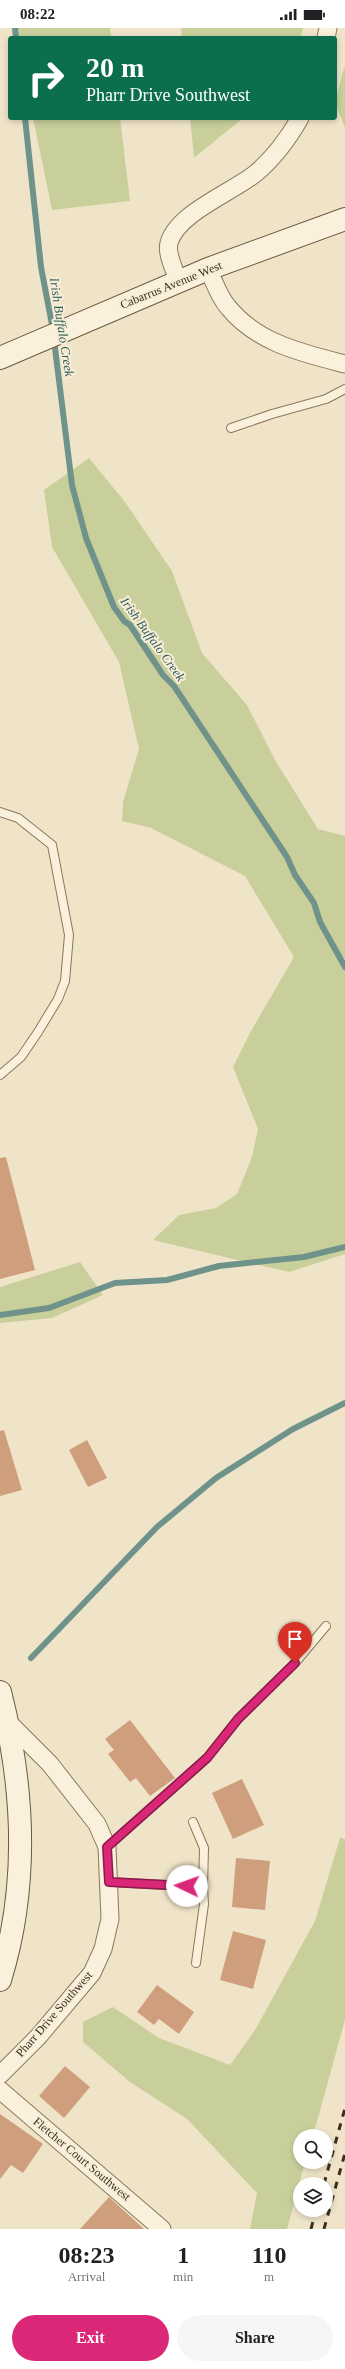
<!DOCTYPE html>
<html lang="en">
<head>
<meta charset="utf-8">
<style>
  :root { --surface:#fff; --page:#f6f6f6; --text:#202124; --muted:#757577; --accent:#db2777 }
  body { margin:0; font-family:Georgia,serif; background:var(--page); color:var(--text); height:100vh; display:flex; flex-direction:column; font-size:15px; white-space:nowrap }
  * { box-sizing:border-box; margin:0 }
  p { font-size:13px; color:var(--muted) }
  .icon { flex:none; width:22px; height:22px; fill:none; stroke:currentColor; stroke-width:2; stroke-linecap:round; stroke-linejoin:round }
  .map { position:relative; height:2201px; overflow:hidden }
  .drawer { display:flex; flex-direction:column; background:var(--surface); flex:1 }
  .drawer>* { flex:none }
  .top-card { position:absolute; left:8px; top:8px; width:329px; height:84px; border-radius:4px; box-shadow:0 2px 6px #0003; background:#0b6e4f; color:#fff; overflow:hidden }
  .buttons { position:absolute; left:293px; top:2101px; display:grid; gap:8px }
  .buttons a { display:grid; place-items:center; width:40px; height:40px; border-radius:50%; background:var(--surface); box-shadow:0 2px 6px #0003; font-size:20px }
  .pin { position:absolute; display:grid; place-items:center; width:34px; height:34px; color:#fff; margin:-41px -17px; border-radius:50% 50% 50% 0; rotate:-45deg; box-shadow:0 0 4px #0007 }
  .pin .icon { rotate:45deg }
  .me { position:absolute; width:44px; margin:-22px; rotate:273deg; stroke-linejoin:round; filter:drop-shadow(0 0 3px #0008) }
  .turn { display:flex; align-items:center; gap:14px; height:84px; padding:0 12px; font-size:18px }
  .turn .icon { width:52px; height:52px; stroke-width:2.5 }
  .turn b { display:block; font-size:28px; line-height:34px }
  .eta { display:flex; justify-content:space-evenly; align-items:center; height:68px; text-align:center }
  .eta b { font-size:24px; font-weight:800; line-height:28px }
  .cta { display:flex; gap:8px; margin-top:auto; padding:8px 12px }
  .cta a { flex:1; height:46px; border-radius:24px; background:var(--accent); color:#fff; font-size:16px; font-weight:800; line-height:46px; text-align:center }
  .cta a+a { background:var(--page); color:var(--text) }
  .status { display:flex; justify-content:space-between; align-items:center; height:28px; padding:0 20px; background:var(--surface); direction:ltr }
  .status svg { height:11px; fill:currentColor }
  .map>svg:first-child { display:block }
  .green { fill:#c9cf9b }
  .lines { fill:none; stroke-linecap:round; stroke-linejoin:round }
  .stream { stroke:#6f938a; stroke-width:6 }
  .building { fill:#cf9f7d }
  .lane-casing { stroke:#8d765c; stroke-width:10 }
  .street-casing { stroke:#8d765c; stroke-width:19 }
  .secondary-casing { stroke:#6f573f; stroke-width:24 }
  .lane { stroke:#faf1dc; stroke-width:8 }
  .street { stroke:#faf1dc; stroke-width:17 }
  .secondary { stroke:#faf1dc; stroke-width:22 }
  .rail { stroke:#3d2e20; stroke-width:3; stroke-dasharray:7 7; stroke-linecap:butt }
  .route-casing { stroke:#8e194d; stroke-width:10 }
  .route { stroke:#db2777; stroke-width:7 }
  .labels { text-anchor:middle; dominant-baseline:central; stroke-width:4; stroke-linejoin:round; paint-order:stroke }
  .street-label { font-size:12px; fill:#3d2e20; stroke:#f7eed8 }
  .water-label { font-size:13px; font-style:italic; fill:#2f5d5a; stroke:#f7eed8 }
</style>
</head>
<body>
<div class="status"><b>08:22</b><svg viewBox="0 0 49 12"><path d="M0 12V9h3v3zM5 12V6h3v6zM10 12V3h3v9zM15 12V0h3v12zM26 1h20v11H26zM47 4h2v5h-2z"/></svg></div>
<div class="map">
<svg width="345" height="2201" viewBox="0 0 345 2201">
  <rect width="100%" height="100%" fill="#f0e4c8"/>
  <g class="green">
    <path d="M 14,0 L 110,0 L 111,10 L 16,10 Z"/>
    <path d="M 181,0 L 303,0 L 300,10 L 182,10 Z"/>
    <path d="M 345,37 L 345,100 L 335,74 Z"/>
    <path d="M 33,90 L 120,90 L 130,173 L 52,182 Z"/>
    <path d="M 190,90 L 243,90 L 194,130 Z"/>
    <path d="M 89,430 L 125,474 L 172,543 L 202,625 L 247,677 L 275,732 L 318,801 L 345,808 L 345,1226 L 289,1244 L 153,1212 L 179,1187 L 216,1180 L 237,1166 L 252,1129 L 258,1101 L 233,1039 L 251,1003 L 294,929 L 245,848 L 151,800 L 122,793 L 123,774 L 139,721 L 119,634 L 52,519 L 44,462 Z"/>
    <path d="M 80,1234 L 103,1267 L 52,1290 L 0,1295 L 0,1259 Z"/>
    <path d="M 340,1810 L 345,1811 L 345,1992 L 313,2108 L 300,2108 L 300,2134 L 305,2134 L 287,2201 L 250,2201 L 257,2165 L 187,2091 L 130,2054 L 83,2014 L 83,1994 L 113,1979 L 159,2010 L 230,2037 L 255,2002 L 315,1893 Z"/>
  </g>
  <g class="lines">
    <g class="stream">
      <path d="M 15,0 L 16,10"/>
      <path d="M 25,90 L 41,239 L 53,302"/>
      <path d="M 54,312 L 72,457 L 86,510 L 114,579 L 124,593 L 130,597 L 163,647 L 174,658 L 287,829 L 295,847 L 314,875 L 320,894 L 345,939"/>
      <path d="M 0,1287 L 49,1280 L 115,1255 L 167,1252 L 219,1238 L 304,1229 L 345,1219"/>
      <path d="M 31,1630 L 157,1499 L 216,1450 L 293,1401 L 345,1375"/>
    </g>
  </g>
  <g class="building">
    <path d="M 6,1129 L 35,1242 L 0,1251 L 0,1130 Z"/>
    <path d="M 4,1402 L 22,1462 L 0,1468 L 0,1403 Z"/>
    <path d="M 87,1412 L 107,1450 L 88,1459 L 69,1422 Z"/>
    <path d="M 130,1692 L 175,1750 L 150,1768 L 136,1750 L 130,1754 L 108,1726 L 114,1722 L 105,1711 Z"/>
    <path d="M 242,1751 L 264,1797 L 233,1811 L 212,1765 Z"/>
    <path d="M 236,1830 L 270,1833 L 265,1882 L 232,1879 Z"/>
    <path d="M 233,1903 L 266,1912 L 253,1961 L 220,1952 Z"/>
    <path d="M 157,1957 L 194,1984 L 179,2006 L 159,1991 L 154,1997 L 137,1984 Z"/>
    <path d="M 65,2038 L 90,2059 L 64,2090 L 39,2068 Z"/>
    <path d="M 0,2086 L 43,2116 L 23,2145 L 11,2137 L 0,2151 Z"/>
    <path d="M 109,2169 L 144,2201 L 80,2201 Z"/>
  </g>
  <g class="lines">
    <g class="lane-casing">
      <g id="lane">
        <path d="M 231,400 L 272,386 L 326,371 L 345,361"/>
        <path d="M 0,784 L 18,790 L 52,817 L 69,907 L 65,953 L 58,971 L 38,1004 L 21,1029 L 0,1047"/>
        <path d="M 107,1819 L 207,1730 L 238,1691 L 295,1635 L 326,1598"/>
        <path d="M 109,1854 L 203,1859 L 204,1820 L 193,1794"/>
        <path d="M 196,1935 L 204,1876 L 203,1859"/>
      </g>
    </g>
    <g class="street-casing">
      <g id="street">
        <path d="M 326,10 L 328,0"/>
        <path d="M 208,241 C 214,253 219,269 228,279 C 257,315 302,325 345,336"/>
        <path d="M 178,253 C 175,242 166,226 169,215 C 177,185 233,164 256,145 C 275,129 288,111 300,90"/>
        <path d="M 0,2047 L 38,2009 L 92,1945 L 103,1921 L 110,1891 L 107,1819 L 97,1796 L 50,1736 L 8,1694"/>
        <path d="M 0,2062 L 162,2201"/>
      </g>
    </g>
    <g class="secondary-casing">
      <g id="secondary">
        <path d="M 0,330 L 208,241 L 345,191"/>
        <path d="M 0,1664 C 24,1758 29,1858 0,1952"/>
      </g>
    </g>
    <use href="#lane" class="lane"/>
    <use href="#street" class="street"/>
    <use href="#secondary" class="secondary"/>
    <g class="rail">
      <path d="M 324,2156 L 345,2080"/>
      <path d="M 311,2201 L 316,2182"/>
      <path d="M 324,2201 L 345,2125"/>
    </g>
  </g>
  <g class="lines">
    <g class="route-casing">
      <path id="route" d="M 187,1858 L 109,1854 L 107,1819 L 207,1730 L 238,1691 L 295,1635"/>
    </g>
    <use href="#route" class="route"/>
  </g>
  <g class="labels">
    <g class="street-label">
      <text transform="translate(171 257) rotate(-22)">Cabarrus Avenue West</text>
      <text transform="translate(54 1986) rotate(-49)">Pharr Drive Southwest</text>
      <text transform="translate(82 2131) rotate(40)">Fletcher Court Southwest</text>
    </g>
    <g class="water-label">
      <text transform="translate(62 299) rotate(81)">Irish Buffalo Creek</text>
      <text transform="translate(153 611) rotate(54)">Irish Buffalo Creek</text>
    </g>
  </g>
</svg>
<div class="buttons">
<a><svg class="icon" aria-label="search" viewBox="0 0 24 24"><circle cx="10" cy="10" r="6"/><path d="M15 15l6 6"/></svg></a>
<a><svg class="icon" aria-label="layers" viewBox="0 0 24 24"><path d="M12 4l9 5-9 5-9-5zM3 14l9 5 9-5"/></svg></a>
</div>
<div class="pin" style="left:295px;top:1635px;background:#d93025"><svg class="icon" aria-label="arrive" viewBox="0 0 24 24"><path d="M6 21V4h12l-3 4 3 4H6"/></svg></div>
<svg class="me" style="left:187px;top:1858px" viewBox="-20 -20 40 40"><circle r="19" fill="#fff"/><path d="M0-13L10 11 0 6-10 11z" fill="#db2777"/></svg>
<div class="top-card">
<div class="turn"><svg class="icon" aria-label="right" viewBox="0 0 24 24"><path d="M7 20v-9h11M14 6l5 5-5 5"/></svg><div><b>20 m</b>Pharr Drive Southwest</div></div>
</div>
</div>
<section class="drawer">
<div class="eta">
<div><b>08:23</b><p>Arrival</p></div>
<div><b>1</b><p>min</p></div>
<div><b>110</b><p>m</p></div>
</div>
<div class="cta"><a>Exit</a><a>Share</a></div>
</section>
</body>
</html>
